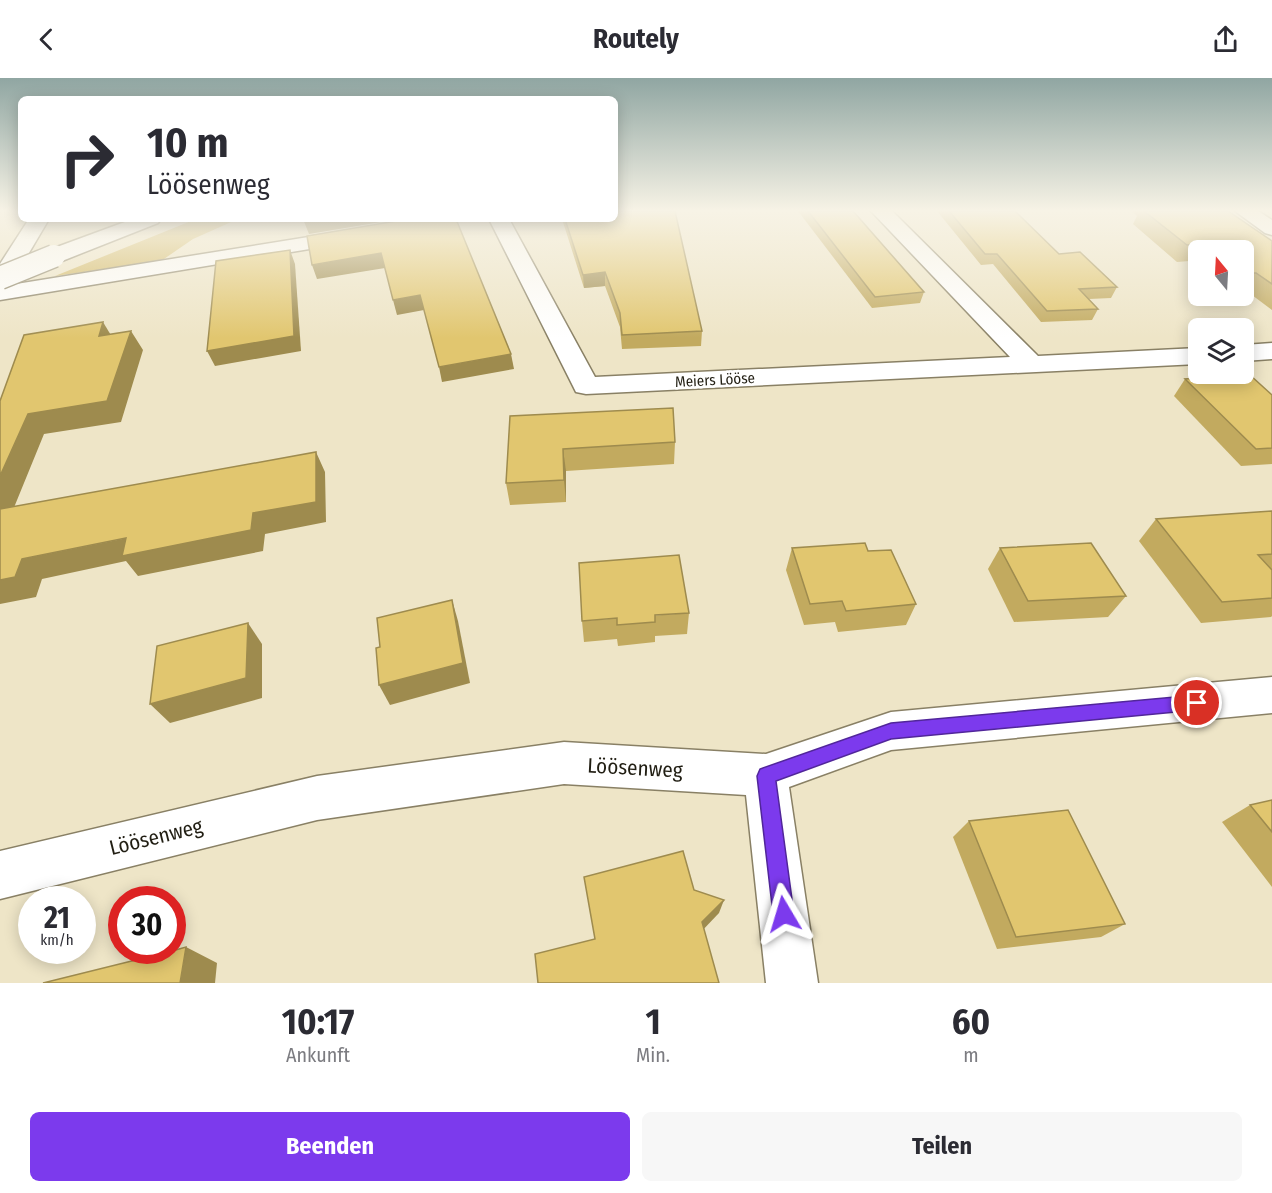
<!DOCTYPE html>
<html lang="de">
<head>
<meta charset="utf-8">
<style>
  :root { --surface:#fff; --page:#f7f7f7; --text:#2b2b33; --muted:#7c7c81; --accent:#7c3aed }
  body { margin:0; font-family:"Fira Sans Condensed",sans-serif; background:var(--page); color:var(--text); height:100vh; display:flex; flex-direction:column; font-size:22px; white-space:nowrap }
  * { box-sizing:border-box; margin:0 }
  p { font-size:20px; color:var(--muted) }
  .icon { flex:none; width:33px; height:33px; fill:none; stroke:currentColor; stroke-width:2; stroke-linecap:round; stroke-linejoin:round }
  .map { position:relative; height:905px; overflow:hidden }
  .drawer { display:flex; flex-direction:column; background:var(--surface); flex:1 }
  .drawer>* { flex:none }
  .top-card { position:absolute; left:18px; top:18px; width:600px; height:126px; border-radius:9px; box-shadow:0 3px 15px #0003; background:#fff; color:var(--text); overflow:hidden }
  .needle { width:39px; rotate:342deg }
  .controls { position:absolute; left:1188px; top:162px; display:grid; gap:12px }
  .controls a { display:grid; place-items:center; width:66px; height:66px; border-radius:9px; background:var(--surface); box-shadow:0 3px 15px #0003; font-size:30px }
  .speed { position:absolute; left:18px; top:808px; display:flex; gap:12px; font-size:30px; font-weight:700; text-align:center }
  .speed>* { display:grid; place-content:center; width:78px; height:78px; border-radius:50%; background:var(--surface); box-shadow:0 3px 15px #0003; line-height:1 }
  .speed small { font-size:15px; font-weight:400 }
  .speed .limit { border:9px solid #d22; background:#fff; color:#111 }
  .pin { position:absolute; display:grid; place-items:center; width:51px; height:51px; color:#fff; margin:-26px; border:3px solid #fff; border-radius:50%; box-shadow:0 2px 6px #0007 }
  .me { position:absolute; width:66px; margin:-33px; rotate:353deg; stroke-linejoin:round; filter:drop-shadow(0 0 4px #0008) }
  .turn { display:flex; align-items:center; gap:21px; height:126px; padding:0 30px; font-size:27px }
  .turn .icon { width:78px; height:78px; stroke-width:2.5 }
  .turn b { display:block; font-size:42px; line-height:51px }
  .eta { display:flex; justify-content:space-evenly; align-items:center; height:102px; text-align:center }
  .eta b { font-size:36px; font-weight:700; line-height:42px }
  .action { display:flex; gap:12px; margin-top:auto; padding:12px 30px }
  .action a { flex:1; height:69px; border-radius:9px; background:var(--accent); color:#fff; font-size:24px; font-weight:700; line-height:69px; text-align:center }
  .action a+a { background:var(--page); color:var(--text) }
  header { display:flex; justify-content:space-between; align-items:center; height:78px; padding:0 30px; background:var(--surface); font-size:27px; font-weight:700 }
  .map>svg:first-child { display:block }
  .forest { fill:#d0b55d }
  .lines { fill:none; stroke-linecap:round; stroke-linejoin:round }
  .street-casing { stroke:#898065; stroke-width:3 }
  .primary-casing { stroke:#898065; stroke-width:3 }
  .street { fill:#fff; fill-rule:evenodd }
  .primary { fill:#fff; fill-rule:evenodd }
  .primary-bridge-casing { stroke:#898065; stroke-width:25; stroke-linecap:butt }
  .primary-bridge { stroke:#fff; stroke-width:22 }
  .wall { fill:#c2aa5f }
  .shaded-wall { fill:#9e8b4e }
  .building { fill:#e1c66f; stroke:#9e8b4e; stroke-width:1.5 }
  .route { fill:#7c3aed; stroke:#51269a; stroke-width:1.5 }
  .labels { text-anchor:middle; dominant-baseline:central; stroke-width:5; stroke-linejoin:round; paint-order:stroke }
  .far-street-label { font-size:15px; fill:#211e13; stroke:#fff }
  .near-street-label { font-size:21px; fill:#211e13; stroke:#fff }
</style>
</head>
<body>
<header><svg class="icon" aria-label="back" viewBox="0 0 24 24"><path d="M15 5l-7 7 7 7"/></svg>Routely<svg class="icon" aria-label="share" viewBox="0 0 24 24"><path d="M12 15V3M7 8l5-5 5 5M5 13v7h14v-7"/></svg></header>
<div class="map">
<svg width="1272" height="905" viewBox="0 0 1272 905">
  <rect width="100%" height="100%" fill="#eee5c7"/>
  <path class="forest" d="M 196,141 L 238,141 L 193,161 L 161,183 L 55,198 Z"/>
  <g class="lines">
    <g class="street-casing">
      <g id="street">
        <path d="M 871,133 L 892,133 L 1038,278 L 1198,270 L 1198,286 L 586,316 L 576,314 L 573,308 L 489,141 L 509,141 L 595,299 L 1010,279 Z"/>
        <path d="M 1235,133 L 1258,133 L 1272,142 L 1272,157 L 1265,155 Z"/>
        <path d="M 29,141 L 49,141 L 10,207 L 352,152 L 359,154 L 362,158 L 359,162 L 352,164 L 0,222 L 0,186 Z"/>
        <path d="M 1272,265 L 1272,281 L 1244,283 L 1244,267 Z"/>
        <path d="M 1272,599 L 1272,635 L 891,672 L 789,709 L 818,905 L 766,905 L 746,717 L 564,706 L 317,742 L 0,821 L 0,773 L 317,698 L 564,664 L 766,676 L 891,634 Z"/>
      </g>
    </g>
    <g class="primary-casing">
      <path id="primary" d="M 133,141 L 161,141 L 158,145 L 62,183 L 54,184 L 46,183 L 43,178 L 46,173 Z"/>
    </g>
    <use href="#street" class="street"/>
    <use href="#primary" class="primary"/>
    <g class="primary-bridge-casing">
      <path id="primary-bridge" d="M 0,200 L 54,178"/>
    </g>
    <use href="#primary-bridge" class="primary-bridge"/>
  </g>
  <g class="wall">
    <path d="M 798,133 L 853,133 L 924,214 L 920,225 L 872,230 Z"/>
    <path d="M 937,133 L 1015,133 L 1059,176 L 1117,209 L 1111,220 L 1089,221 L 1098,231 L 1092,242 L 1041,244 L 993,186 L 981,187 Z"/>
    <path d="M 1132,133 L 1228,133 L 1272,163 L 1272,232 L 1244,211 L 1244,172 L 1198,172 L 1198,190 L 1189,183 L 1177,184 L 1133,146 L 1137,138 Z"/>
    <path d="M 562,141 L 615,141 L 702,253 L 701,268 L 622,271 L 620,249 L 605,208 L 584,210 Z"/>
    <path d="M 1185,301 L 1272,317 L 1272,386 L 1241,388 L 1174,318 Z"/>
    <path d="M 510,338 L 675,364 L 674,386 L 566,393 L 566,424 L 510,427 L 506,405 Z"/>
    <path d="M 1272,433 L 1272,538 L 1271,539 L 1201,545 L 1139,463 L 1156,441 Z"/>
    <path d="M 792,470 L 868,473 L 916,526 L 906,547 L 838,554 L 835,544 L 804,547 L 786,492 Z"/>
    <path d="M 1000,470 L 1126,518 L 1108,539 L 1014,544 L 988,491 Z"/>
    <path d="M 689,535 L 687,556 L 655,558 L 655,564 L 618,568 L 617,561 L 584,564 L 582,543 Z"/>
    <path d="M 1272,722 L 1272,809 L 1222,744 L 1250,727 Z"/>
    <path d="M 969,743 L 1125,846 L 1101,859 L 997,871 L 953,759 Z"/>
  </g>
  <g class="shaded-wall">
    <path d="M 303,141 L 399,141 L 309,156 Z"/>
    <path d="M 290,172 L 295,186 L 301,273 L 215,288 L 207,273 Z"/>
    <path d="M 381,175 L 385,190 L 317,201 L 312,187 Z"/>
    <path d="M 605,194 L 605,208 L 584,210 L 583,197 Z"/>
    <path d="M 420,217 L 424,232 L 397,237 L 393,222 Z"/>
    <path d="M 103,244 L 115,264 L 99,258 Z"/>
    <path d="M 131,253 L 143,272 L 121,344 L 44,356 L 4,454 L 0,449 L 0,398 L 28,336 Z"/>
    <path d="M 511,276 L 514,291 L 442,304 L 439,289 Z"/>
    <path d="M 563,371 L 566,393 L 566,424 L 564,402 Z"/>
    <path d="M 316,374 L 325,394 L 326,444 L 265,456 L 263,473 L 138,498 L 126,483 L 42,501 L 36,519 L 0,526 L 0,502 L 22,481 L 253,435 Z"/>
    <path d="M 452,522 L 458,543 L 470,605 L 390,627 L 379,607 Z"/>
    <path d="M 248,545 L 262,566 L 262,620 L 170,645 L 150,626 Z"/>
    <path d="M 724,822 L 719,835 L 699,856 L 702,844 Z"/>
    <path d="M 186,869 L 217,885 L 215,905 L 180,905 Z"/>
  </g>
  <g class="building">
    <path d="M 615,133 L 675,133 L 702,253 L 622,257 L 620,235 L 605,194 L 583,197 L 565,141 L 615,141 Z"/>
    <path d="M 808,133 L 853,133 L 924,214 L 875,219 Z"/>
    <path d="M 949,133 L 1015,133 L 1059,176 L 1080,174 L 1117,209 L 1079,211 L 1098,231 L 1047,233 L 997,176 L 985,176 Z"/>
    <path d="M 1144,133 L 1228,133 L 1272,163 L 1272,206 L 1256,195 L 1244,195 L 1244,172 L 1207,172 L 1199,166 L 1187,167 Z"/>
    <path d="M 408,141 L 456,141 L 511,276 L 439,289 L 420,217 L 393,222 L 381,175 L 312,187 L 307,158 Z"/>
    <path d="M 290,172 L 294,258 L 207,273 L 216,183 Z"/>
    <path d="M 103,244 L 99,258 L 131,253 L 107,323 L 28,336 L 0,398 L 0,323 L 24,257 Z"/>
    <path d="M 1250,297 L 1272,317 L 1272,370 L 1256,371 L 1185,301 Z"/>
    <path d="M 673,330 L 675,364 L 563,371 L 564,402 L 506,405 L 510,338 Z"/>
    <path d="M 316,374 L 316,424 L 253,435 L 251,452 L 122,478 L 126,460 L 22,481 L 15,499 L 0,502 L 0,431 Z"/>
    <path d="M 1272,433 L 1272,476 L 1258,477 L 1272,492 L 1272,520 L 1222,524 L 1156,441 Z"/>
    <path d="M 865,465 L 868,473 L 891,472 L 916,526 L 846,533 L 842,523 L 810,526 L 792,470 Z"/>
    <path d="M 1091,465 L 1126,518 L 1028,523 L 1000,470 Z"/>
    <path d="M 679,477 L 689,535 L 655,537 L 655,544 L 617,547 L 617,540 L 582,543 L 579,485 Z"/>
    <path d="M 452,522 L 463,585 L 379,607 L 376,570 L 380,569 L 377,540 Z"/>
    <path d="M 248,545 L 246,600 L 150,626 L 157,568 Z"/>
    <path d="M 1272,722 L 1272,754 L 1250,727 Z"/>
    <path d="M 1068,732 L 1125,846 L 1016,859 L 969,743 Z"/>
    <path d="M 683,773 L 694,812 L 724,822 L 702,844 L 719,905 L 538,905 L 535,876 L 595,861 L 584,799 Z"/>
    <path d="M 186,869 L 180,905 L 43,905 L 172,873 Z"/>
  </g>
  <linearGradient id="sky" x2="0" y2="1"><stop stop-color="#90a6a2"/><stop offset="0.51" stop-color="#f7f3e6"/><stop offset="1" stop-color="#f7f3e6" stop-opacity="0"/></linearGradient>
  <rect width="1272" height="260" fill="url(#sky)"/>
  <path class="route" d="M 1197,617 L 1203,619 L 1205,625 L 1203,630 L 1197,632 L 891,661 L 776,703 L 794,836 L 791,843 L 784,846 L 776,843 L 773,836 L 757,698 L 760,691 L 891,645 Z"/>
  <g class="labels">
    <g class="far-street-label">
      <text transform="translate(715 302) rotate(-3)">Meiers Lööse</text>
    </g>
    <g class="near-street-label">
      <text transform="translate(635 690) rotate(3)">Löösenweg</text>
      <text transform="translate(156 759) rotate(-14)">Löösenweg</text>
    </g>
  </g>
</svg>
<div class="controls">
<a><svg class="needle" viewBox="-14 -14 28 28"><path d="M0-13l5 13h-10z" fill="#e53935"/><path d="M0 13l5-13h-10z" fill="#7c7c81"/></svg></a>
<a><svg class="icon" aria-label="layers" viewBox="0 0 24 24"><path d="M12 4l9 5-9 5-9-5zM3 14l9 5 9-5"/></svg></a>
</div>
<div class="speed"><div>21<small>km/h</small></div><div class="limit">30</div></div>
<div class="pin" style="left:1197px;top:625px;background:#d93025"><svg class="icon" aria-label="arrive" viewBox="0 0 24 24"><path d="M6 21V4h12l-3 4 3 4H6"/></svg></div>
<svg class="me" style="left:784px;top:836px" viewBox="-20 -20 40 40"><path d="M0-17L14 15 0 8-14 15z" fill="#7c3aed" stroke="#fff" stroke-width="4"/></svg>
<div class="top-card">
<div class="turn"><svg class="icon" aria-label="right" viewBox="0 0 24 24"><path d="M7 20v-9h11M14 6l5 5-5 5"/></svg><div><b>10 m</b>Löösenweg</div></div>
</div>
</div>
<section class="drawer">
<div class="eta">
<div><b>10:17</b><p>Ankunft</p></div>
<div><b>1</b><p>Min.</p></div>
<div><b>60</b><p>m</p></div>
</div>
<div class="action"><a>Beenden</a><a>Teilen</a></div>
</section>
</body>
</html>
